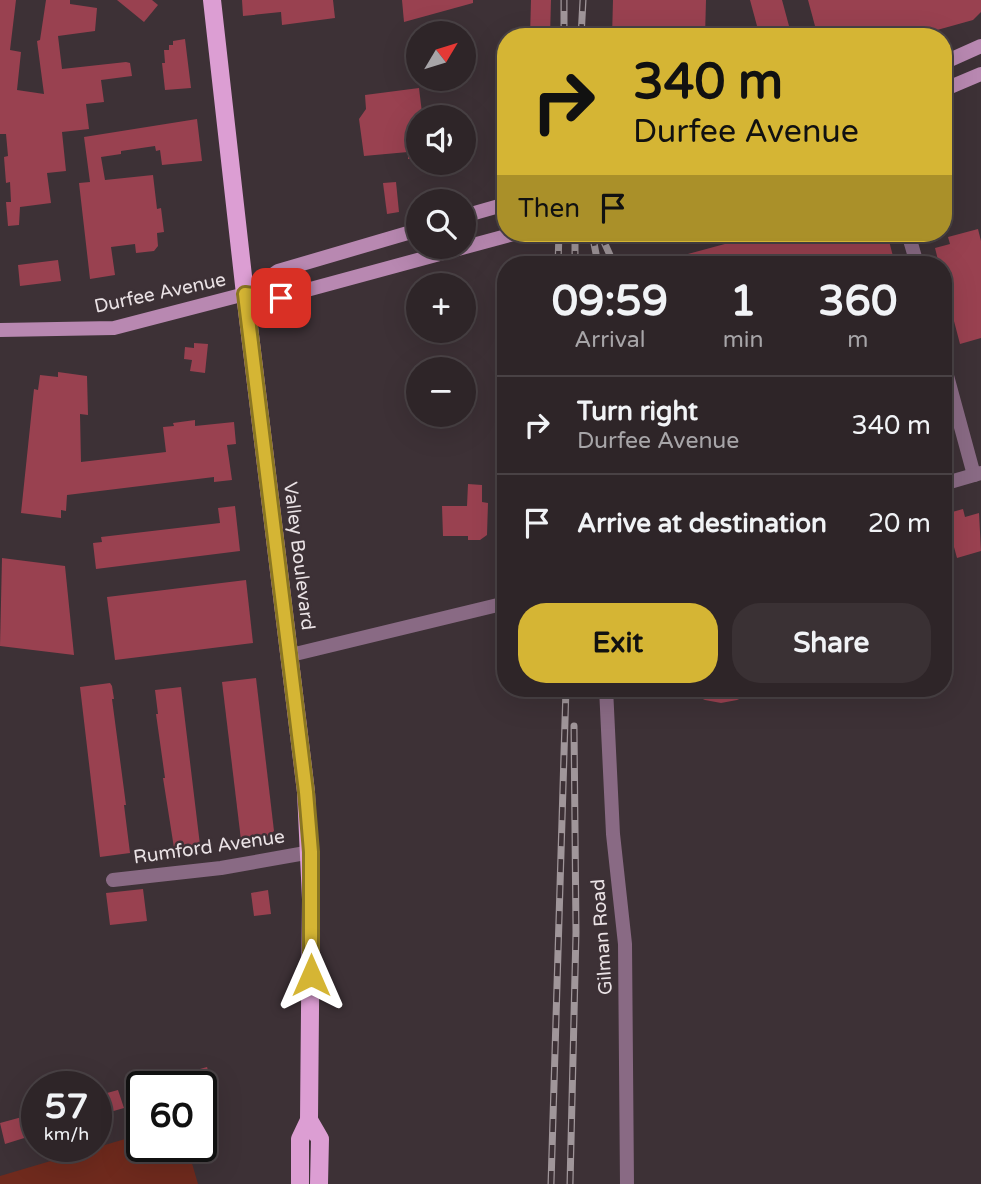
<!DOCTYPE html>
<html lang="en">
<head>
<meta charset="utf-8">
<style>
  :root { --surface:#2e2528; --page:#3a3134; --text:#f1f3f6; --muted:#a7a5a8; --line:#494245; --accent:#d5b534 }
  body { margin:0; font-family:"Varela Round",sans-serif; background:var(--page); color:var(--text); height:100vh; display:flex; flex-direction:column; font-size:26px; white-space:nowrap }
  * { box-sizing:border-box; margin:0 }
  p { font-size:23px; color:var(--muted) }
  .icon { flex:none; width:38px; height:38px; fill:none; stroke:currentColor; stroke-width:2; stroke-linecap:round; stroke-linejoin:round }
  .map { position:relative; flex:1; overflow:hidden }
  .sheet { position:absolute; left:497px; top:256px; width:455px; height:441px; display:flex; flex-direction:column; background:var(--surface); border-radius:28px; box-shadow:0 7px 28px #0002,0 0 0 2px var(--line) }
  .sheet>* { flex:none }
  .hud { position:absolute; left:497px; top:28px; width:455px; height:214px; border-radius:28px; box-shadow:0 7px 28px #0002,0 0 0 2px var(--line); background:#d5b534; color:#111; overflow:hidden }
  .needle { width:46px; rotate:52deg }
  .tools { position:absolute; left:406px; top:21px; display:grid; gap:14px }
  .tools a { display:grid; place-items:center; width:70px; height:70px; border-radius:50%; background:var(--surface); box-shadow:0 7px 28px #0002,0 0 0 2px var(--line); font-size:35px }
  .speed { position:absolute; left:21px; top:1071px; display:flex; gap:14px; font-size:35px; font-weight:700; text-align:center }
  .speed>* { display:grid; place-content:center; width:91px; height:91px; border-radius:50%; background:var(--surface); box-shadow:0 7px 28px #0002,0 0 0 2px var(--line); line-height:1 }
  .speed small { font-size:18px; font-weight:400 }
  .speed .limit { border:4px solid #111; border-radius:10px; background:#fff; color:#111 }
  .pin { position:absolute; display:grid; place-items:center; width:60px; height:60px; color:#fff; margin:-30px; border-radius:14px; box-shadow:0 4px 10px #0006 }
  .me { position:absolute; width:77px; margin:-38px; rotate:0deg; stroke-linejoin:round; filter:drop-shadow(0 0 5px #0008) }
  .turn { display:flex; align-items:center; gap:24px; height:147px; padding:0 21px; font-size:32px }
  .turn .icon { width:91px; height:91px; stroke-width:2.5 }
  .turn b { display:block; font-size:49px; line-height:60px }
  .then { display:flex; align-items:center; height:66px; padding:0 21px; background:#0003; gap:14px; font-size:26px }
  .eta { display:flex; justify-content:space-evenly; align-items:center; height:119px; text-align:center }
  .eta b { font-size:42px; font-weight:800; line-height:49px }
  .primary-button { display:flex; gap:14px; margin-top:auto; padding:14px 21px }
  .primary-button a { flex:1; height:80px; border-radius:28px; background:var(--accent); color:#111; font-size:28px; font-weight:800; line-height:80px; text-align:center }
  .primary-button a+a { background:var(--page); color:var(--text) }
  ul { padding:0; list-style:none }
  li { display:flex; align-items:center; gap:21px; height:98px; padding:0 21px; border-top:2px solid var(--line) }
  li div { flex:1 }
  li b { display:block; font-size:26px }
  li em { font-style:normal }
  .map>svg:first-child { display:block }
  .green { fill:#6f2a1d }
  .building { fill:#994150 }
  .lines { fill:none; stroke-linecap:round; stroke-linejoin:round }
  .minor { stroke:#896a84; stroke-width:14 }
  .secondary { stroke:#b888b1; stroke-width:14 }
  .primary { stroke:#dc9ed3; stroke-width:18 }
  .rail-casing { stroke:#a0969a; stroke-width:7 }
  .rail { stroke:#3d3136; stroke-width:4.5; stroke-dasharray:13; stroke-linecap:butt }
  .route-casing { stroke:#8a7622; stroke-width:18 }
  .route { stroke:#d5b534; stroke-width:12 }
  .labels { text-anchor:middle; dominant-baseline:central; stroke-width:5; stroke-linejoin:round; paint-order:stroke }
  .street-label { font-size:19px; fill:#eae2e5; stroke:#3d3136 }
</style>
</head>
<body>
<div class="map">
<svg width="981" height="1184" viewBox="0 0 981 1184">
  <rect width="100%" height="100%" fill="#3d3136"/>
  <path class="green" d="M 142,1134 L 142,1146 L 187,1146 L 198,1184 L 0,1184 L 0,1176 Z"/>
  <g class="building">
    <path d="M 0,0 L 16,0 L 10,50 L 21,52 L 17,90 L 44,94 L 37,41 L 40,40 L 46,0 L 70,0 L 70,4 L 97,8 L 95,31 L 58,36 L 62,69 L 126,62 L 130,63 L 132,76 L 101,80 L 104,102 L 86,104 L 89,129 L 62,132 L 66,171 L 47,173 L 51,203 L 20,207 L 19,225 L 8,226 L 6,202 L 11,202 L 10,182 L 6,183 L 4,157 L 8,156 L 6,134 L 0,134 Z"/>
    <path d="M 117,0 L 152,0 L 158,5 L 144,22 Z"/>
    <path d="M 242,0 L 333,0 L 335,18 L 282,25 L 281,12 L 243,16 Z"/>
    <path d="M 402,0 L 473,0 L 473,3 L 404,22 Z"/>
    <path d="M 531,0 L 551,0 L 550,37 L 530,37 Z"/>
    <path d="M 613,0 L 706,0 L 705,37 L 612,37 Z"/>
    <path d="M 750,0 L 782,0 L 792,37 L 760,37 Z"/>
    <path d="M 808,0 L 981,0 L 981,12 L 973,20 L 912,37 L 818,37 Z"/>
    <path d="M 185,39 L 191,88 L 165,90 L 162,63 L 165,63 L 164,50 L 169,50 L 169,45 L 173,45 L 173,41 Z"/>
    <path d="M 419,88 L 422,113 L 418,113 L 418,159 L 408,159 L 408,152 L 364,156 L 359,119 L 366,109 L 365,95 Z"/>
    <path d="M 197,119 L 202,161 L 162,165 L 160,150 L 156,151 L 155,146 L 121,151 L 121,154 L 101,157 L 105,180 L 153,175 L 157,209 L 161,208 L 164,232 L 157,233 L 158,246 L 154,251 L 136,253 L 135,244 L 111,247 L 115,275 L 90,279 L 79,183 L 90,182 L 84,137 Z"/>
    <path d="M 396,182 L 399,212 L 387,214 L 383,183 Z"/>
    <path d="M 978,229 L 981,241 L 981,338 L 960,344 L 943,279 L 943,264 L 939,264 L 935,248 L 950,244 L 948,237 Z"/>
    <path d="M 745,233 L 887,233 L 895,264 L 662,264 L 662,261 L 747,238 Z"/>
    <path d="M 58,260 L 61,281 L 20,286 L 18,265 Z"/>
    <path d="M 194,343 L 208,344 L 205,373 L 190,371 L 192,360 L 184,359 L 185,347 L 194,348 Z"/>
    <path d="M 58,372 L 87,376 L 88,415 L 80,414 L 81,462 L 166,452 L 163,427 L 174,426 L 173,423 L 195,420 L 195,426 L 234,422 L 236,444 L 227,445 L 232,480 L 214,482 L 214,477 L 67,495 L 66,511 L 61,510 L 61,518 L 21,513 L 34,389 L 38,390 L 40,375 L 58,377 Z"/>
    <path d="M 468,484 L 482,485 L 482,502 L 488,503 L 487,535 L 480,540 L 468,540 L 468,536 L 443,536 L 442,506 L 467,506 Z"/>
    <path d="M 235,506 L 240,551 L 96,569 L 93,543 L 102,542 L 101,537 L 220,523 L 218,508 Z"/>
    <path d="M 963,509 L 965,517 L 979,513 L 981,551 L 957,558 L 945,514 Z"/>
    <path d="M 2,558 L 65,566 L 74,655 L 0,646 Z"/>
    <path d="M 246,580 L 253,643 L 115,660 L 107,597 Z"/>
    <path d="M 256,678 L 274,831 L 267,837 L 241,840 L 222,682 Z"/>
    <path d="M 110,683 L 112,686 L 114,699 L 112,699 L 126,805 L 124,805 L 130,853 L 100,857 L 80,687 Z"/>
    <path d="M 181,687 L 200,845 L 174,848 L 163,778 L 165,778 L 156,714 L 158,714 L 155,690 Z"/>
    <path d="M 678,688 L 763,688 L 737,700 L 721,703 L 705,700 Z"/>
    <path d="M 143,889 L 147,921 L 110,925 L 106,893 Z"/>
    <path d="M 268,890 L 271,914 L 254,916 L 251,893 Z"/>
    <path d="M 207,1067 L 212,1084 L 198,1087 L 193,1071 Z"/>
    <path d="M 118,1090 L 124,1108 L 96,1116 L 96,1096 Z"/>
    <path d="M 33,1114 L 35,1120 L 37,1119 L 37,1134 L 5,1144 L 0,1123 Z"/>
  </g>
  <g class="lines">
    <g class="minor">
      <path d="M 908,233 L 917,264"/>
      <path d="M 943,361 L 974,475"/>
      <path d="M 943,484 L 981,473"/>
      <path d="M 291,655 L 506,603"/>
      <path d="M 606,688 L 613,834 L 625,944 L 627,1184"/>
      <path d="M 113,880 L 221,868 L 311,852"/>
    </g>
    <g class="secondary">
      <path d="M 943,63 L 981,46"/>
      <path d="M 943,90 L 981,74"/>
      <path d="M 464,216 L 506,204"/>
      <path d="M 245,294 L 278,271 L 418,230"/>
      <path d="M 0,330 L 114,328 L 245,294 L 281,297 L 517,233"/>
    </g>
    <g class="primary">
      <path d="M 212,0 L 245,294 L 306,792 L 311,899 L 309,1120 L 300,1139 L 300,1184"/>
      <path d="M 309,1120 L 320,1139 L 319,1184"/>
    </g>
    <g class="rail-casing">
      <g id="rail">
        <path d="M 564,37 L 564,0"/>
        <path d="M 581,37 L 583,0"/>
        <path d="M 592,233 L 598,264"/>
        <path d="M 600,233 L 614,264"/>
        <path d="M 558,264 L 559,233"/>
        <path d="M 575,264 L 575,233"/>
        <path d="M 551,1184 L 566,688"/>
        <path d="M 570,1184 L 576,932 L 574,726"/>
      </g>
    </g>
    <use href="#rail" class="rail"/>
  </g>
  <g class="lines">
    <g class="route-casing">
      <path id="route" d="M 281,298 L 245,294 L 306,792 L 311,852 L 311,975"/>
    </g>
    <use href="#route" class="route"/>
  </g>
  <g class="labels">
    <g class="street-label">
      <text transform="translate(160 293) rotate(-12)">Durfee Avenue</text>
      <text transform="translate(299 556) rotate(83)">Valley Boulevard</text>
      <text transform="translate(209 847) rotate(-8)">Rumford Avenue</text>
      <text transform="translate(602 937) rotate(-94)">Gilman Road</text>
    </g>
  </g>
</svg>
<div class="tools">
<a><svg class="needle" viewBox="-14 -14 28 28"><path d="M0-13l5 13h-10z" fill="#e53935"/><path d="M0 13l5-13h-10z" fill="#a7a5a8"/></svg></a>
<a><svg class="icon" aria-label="sound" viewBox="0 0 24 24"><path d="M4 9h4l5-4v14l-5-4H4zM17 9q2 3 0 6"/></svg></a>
<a><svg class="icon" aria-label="search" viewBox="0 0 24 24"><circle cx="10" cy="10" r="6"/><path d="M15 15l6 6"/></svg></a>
<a>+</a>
<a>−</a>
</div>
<div class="speed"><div>57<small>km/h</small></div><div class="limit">60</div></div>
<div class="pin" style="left:281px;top:298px;background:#d93025"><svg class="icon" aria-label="arrive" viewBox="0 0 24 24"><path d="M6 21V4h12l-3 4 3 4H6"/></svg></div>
<svg class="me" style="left:311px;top:975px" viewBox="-20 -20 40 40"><path d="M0-17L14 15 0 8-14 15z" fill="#d5b534" stroke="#fff" stroke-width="4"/></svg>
<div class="hud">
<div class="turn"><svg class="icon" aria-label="right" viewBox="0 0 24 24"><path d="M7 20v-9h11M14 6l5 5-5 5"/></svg><div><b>340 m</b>Durfee Avenue</div></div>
<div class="then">Then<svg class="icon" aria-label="arrive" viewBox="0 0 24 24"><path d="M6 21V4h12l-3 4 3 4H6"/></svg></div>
</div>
<section class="sheet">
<div class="eta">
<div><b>09:59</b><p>Arrival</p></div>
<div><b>1</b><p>min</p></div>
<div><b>360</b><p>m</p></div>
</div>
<ul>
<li><svg class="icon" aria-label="right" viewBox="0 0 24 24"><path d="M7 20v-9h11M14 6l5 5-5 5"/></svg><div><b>Turn right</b><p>Durfee Avenue</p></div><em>340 m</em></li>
<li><svg class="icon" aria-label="arrive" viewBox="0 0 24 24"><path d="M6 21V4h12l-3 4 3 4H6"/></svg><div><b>Arrive at destination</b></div><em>20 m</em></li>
</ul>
<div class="primary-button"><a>Exit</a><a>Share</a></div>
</section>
</div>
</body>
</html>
